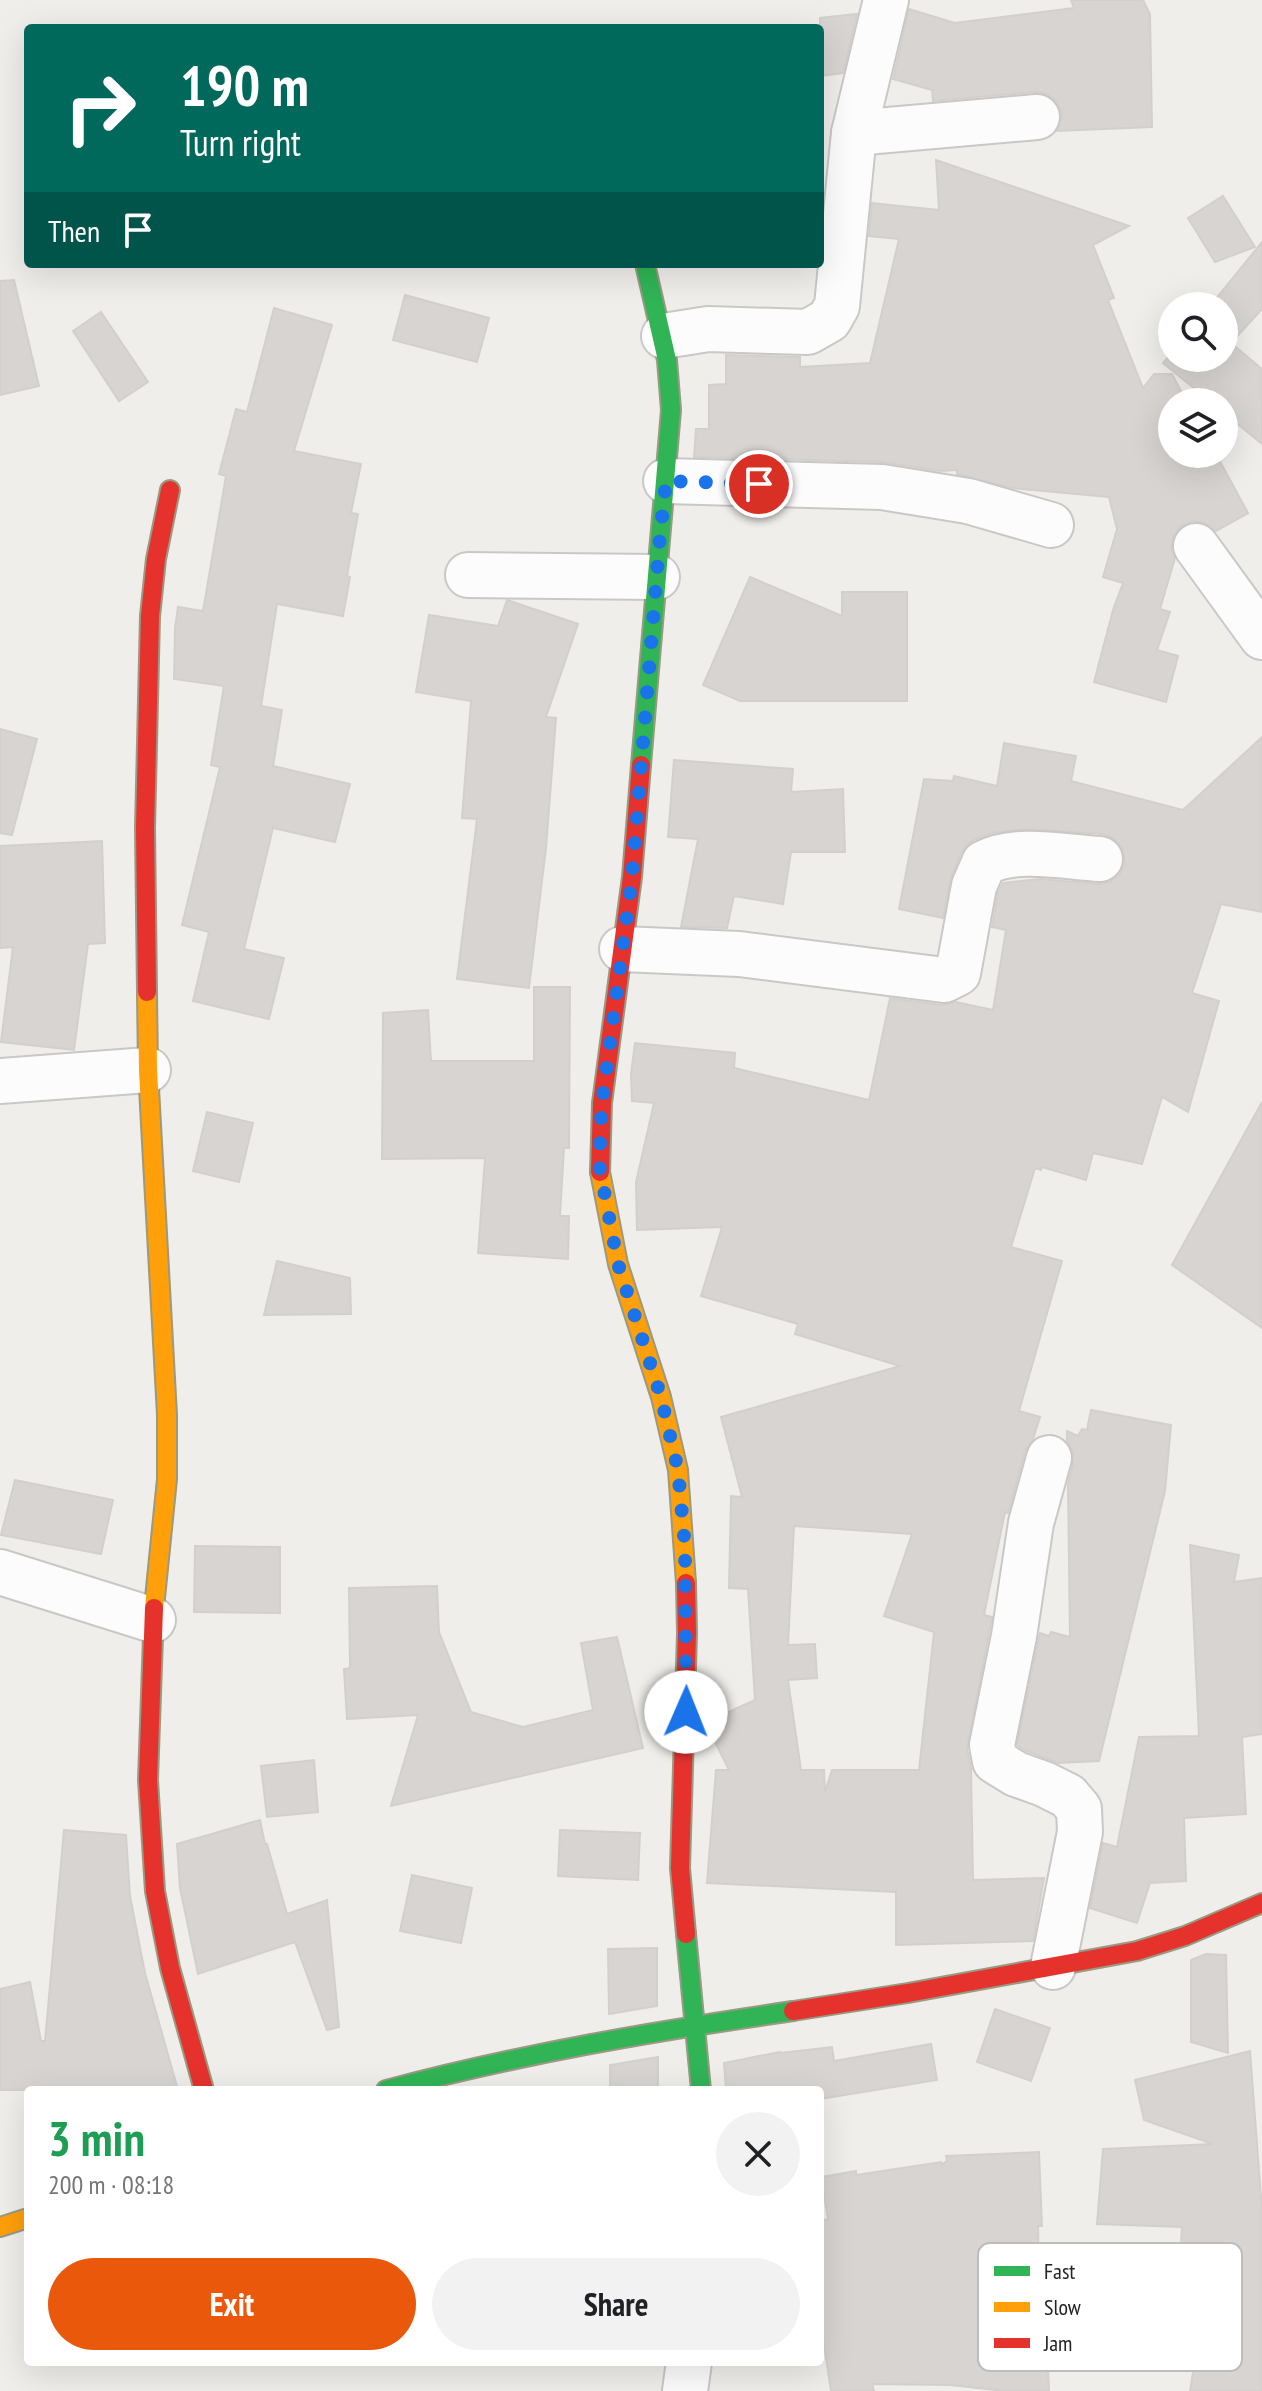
<!DOCTYPE html>
<html lang="en">
<head>
<meta charset="utf-8">
<style>
  :root { --surface:#fff; --page:#f2f2f2; --text:#202124; --muted:#757577; --accent:#ea580c }
  body { margin:0; font-family:"PT Sans Narrow",sans-serif; background:var(--page); color:var(--text); height:100vh; display:flex; flex-direction:column; font-size:30px; white-space:nowrap }
  * { box-sizing:border-box; margin:0 }
  p { font-size:26px; color:var(--muted) }
  .icon { flex:none; width:44px; height:44px; fill:none; stroke:currentColor; stroke-width:2; stroke-linecap:round; stroke-linejoin:round }
  .map { position:relative; flex:1; overflow:hidden }
  .sheet { position:absolute; left:24px; top:2086px; width:800px; height:280px; display:flex; flex-direction:column; background:var(--surface); border-radius:8px; box-shadow:0 8px 32px #0002 }
  .sheet>* { flex:none }
  .banner { position:absolute; left:24px; top:24px; width:800px; height:244px; border-radius:8px; box-shadow:0 8px 32px #0002; background:#00695c; color:#fff; overflow:hidden }
  .tools { position:absolute; left:1158px; top:292px; display:grid; gap:16px }
  .tools a { display:grid; place-items:center; width:80px; height:80px; border-radius:50%; background:var(--surface); box-shadow:0 8px 32px #0002; font-size:40px }
  .pin { position:absolute; display:grid; place-items:center; width:68px; height:68px; color:#fff; margin:-34px; border:4px solid #fff; border-radius:50%; box-shadow:0 2px 8px #0007 }
  .me { position:absolute; width:88px; margin:-44px; rotate:1deg; stroke-linejoin:round; filter:drop-shadow(0 0 6px #0008) }
  .turn { display:flex; align-items:center; gap:28px; height:168px; padding:0 24px; font-size:36px }
  .turn .icon { width:104px; height:104px; stroke-width:2.5 }
  .turn b { display:block; font-size:56px; line-height:68px }
  .then { display:flex; align-items:center; height:76px; padding:0 24px; background:#0003; gap:16px; font-size:30px }
  .round { display:grid; place-items:center; flex:none; width:84px; height:84px; border-radius:42px; background:var(--page) }
  .summary { display:flex; align-items:center; justify-content:space-between; height:136px; padding:0 24px }
  h1 { font-size:48px; font-weight:600; line-height:60px; color:#1e9e55 }
  .action { display:flex; gap:16px; margin-top:auto; padding:16px 24px }
  .action a { flex:1; height:92px; border-radius:48px; background:var(--accent); color:#fff; font-size:32px; font-weight:600; line-height:92px; text-align:center }
  .action a+a { background:var(--page); color:var(--text) }
  .map>svg:first-child { display:block }
  .building { fill:#d7d4d2; stroke:#d3d0cc; stroke-width:2; fill-rule:evenodd }
  .lines { fill:none; stroke-linecap:round; stroke-linejoin:round }
  .street-casing { stroke:#c9c8c7; stroke-width:48 }
  .fast-casing { stroke:#999a82; stroke-width:22 }
  .slow-casing { stroke:#999a82; stroke-width:22 }
  .jam-casing { stroke:#999a82; stroke-width:22 }
  .street { stroke:#fdfcfc; stroke-width:44 }
  .fast { stroke:#30b455; stroke-width:18 }
  .slow { stroke:#ff9f0a; stroke-width:18 }
  .jam { stroke:#e5322d; stroke-width:18 }
  .route { stroke:#1a73e8; stroke-width:14; stroke-dasharray:0 25.2 }
  .key { fill:#fff; stroke:#bdbdbd; stroke-width:2 }
  .key-label { font-size:22px; fill:#222 }
</style>
</head>
<body>
<div class="map">
<svg width="1262" height="2391" viewBox="0 0 1262 2391">
  <rect width="100%" height="100%" fill="#f0eeeb"/>
  <g class="building">
    <path d="M 1071,0 L 1143,0 L 1150,14 L 1152,127 L 1057,131 L 1062,114 L 1057,102 L 1047,94 L 1035,92 L 933,101 L 932,90 L 893,79 L 909,9 L 955,23 L 1074,8 Z"/>
    <path d="M 857,14 L 843,73 L 820,76 L 820,18 Z"/>
    <path d="M 936,160 L 1129,226 L 1093,245 L 1114,298 L 1108,300 L 1143,388 L 1154,374 L 1172,374 L 1187,402 L 1172,402 L 1172,454 L 1216,454 L 1248,513 L 1216,531 L 1205,523 L 1193,521 L 1181,526 L 1173,537 L 1171,548 L 1175,558 L 1160,609 L 1170,612 L 1157,650 L 1178,656 L 1166,702 L 1094,682 L 1113,610 L 1123,583 L 1103,577 L 1117,529 L 1109,497 L 1012,488 L 957,474 L 957,470 L 941,471 L 883,462 L 694,457 L 696,429 L 709,429 L 709,385 L 726,384 L 726,355 L 800,357 L 800,367 L 870,363 L 899,239 L 869,236 L 872,203 L 939,210 Z"/>
    <path d="M 1223,196 L 1255,247 L 1215,262 L 1188,218 Z"/>
    <path d="M 1262,242 L 1262,309 L 1231,343 L 1262,369 L 1262,444 L 1224,413 L 1224,402 L 1211,402 L 1163,363 L 1172,352 L 1172,358 L 1224,358 L 1224,306 L 1210,306 Z"/>
    <path d="M 14,280 L 39,386 L 0,395 L 0,281 Z"/>
    <path d="M 405,295 L 489,318 L 477,362 L 393,340 Z"/>
    <path d="M 274,308 L 332,325 L 294,451 L 361,464 L 351,513 L 358,514 L 347,576 L 350,577 L 343,616 L 277,604 L 261,706 L 282,710 L 273,766 L 350,784 L 335,842 L 273,828 L 244,949 L 284,958 L 269,1019 L 193,1001 L 209,932 L 182,925 L 220,767 L 211,765 L 224,686 L 174,679 L 175,628 L 178,607 L 203,611 L 226,476 L 219,474 L 236,409 L 247,412 Z"/>
    <path d="M 101,312 L 148,382 L 119,401 L 73,331 Z"/>
    <path d="M 750,577 L 842,616 L 842,592 L 907,592 L 907,701 L 740,701 L 703,685 Z"/>
    <path d="M 507,600 L 578,624 L 546,717 L 556,718 L 546,848 L 529,988 L 457,979 L 477,819 L 462,818 L 471,701 L 416,692 L 429,615 L 498,626 Z"/>
    <path d="M 0,729 L 37,739 L 12,835 L 0,833 Z"/>
    <path d="M 1262,737 L 1262,912 L 1221,904 L 1192,993 L 1219,1001 L 1188,1112 L 1162,1097 L 1142,1164 L 1093,1153 L 1086,1180 L 1042,1167 L 1041,1170 L 1035,1168 L 1011,1247 L 1062,1261 L 1019,1411 L 1040,1417 L 1033,1439 L 1025,1451 L 1008,1513 L 1005,1512 L 984,1615 L 992,1617 L 967,1749 L 971,1768 L 973,1880 L 1044,1878 L 1033,1941 L 896,1945 L 896,1892 L 707,1883 L 716,1770 L 729,1770 L 709,1730 L 709,1721 L 755,1700 L 748,1589 L 729,1588 L 731,1496 L 742,1497 L 721,1417 L 900,1366 L 795,1334 L 798,1324 L 701,1296 L 722,1227 L 637,1230 L 636,1182 L 654,1103 L 632,1101 L 631,1074 L 635,1043 L 735,1053 L 734,1068 L 869,1100 L 890,998 L 941,1005 L 956,1002 L 993,1010 L 1006,930 L 992,927 L 998,893 L 1003,883 L 1040,879 L 1099,884 L 1110,882 L 1120,874 L 1125,862 L 1122,848 L 1113,838 L 1103,834 L 1026,829 L 992,833 L 974,840 L 967,845 L 961,853 L 950,881 L 943,918 L 899,909 L 924,779 L 953,781 L 954,776 L 997,786 L 1004,743 L 1076,756 L 1071,781 L 1183,810 ZM 794,1526 L 912,1534 L 884,1616 L 934,1632 L 919,1770 L 832,1770 L 825,1792 L 824,1770 L 801,1770 L 788,1680 L 817,1678 L 815,1644 L 788,1645 Z"/>
    <path d="M 674,760 L 793,769 L 791,792 L 843,789 L 845,852 L 791,852 L 783,904 L 734,896 L 727,928 L 681,927 L 698,839 L 668,837 Z"/>
    <path d="M 102,841 L 105,943 L 88,944 L 74,1050 L 1,1042 L 13,947 L 0,948 L 0,846 Z"/>
    <path d="M 534,987 L 570,987 L 569,1148 L 564,1148 L 560,1216 L 569,1216 L 568,1259 L 478,1253 L 485,1158 L 382,1159 L 383,1013 L 428,1010 L 431,1061 L 534,1061 Z"/>
    <path d="M 1262,1102 L 1262,1328 L 1172,1265 Z"/>
    <path d="M 207,1112 L 253,1123 L 239,1182 L 193,1171 Z"/>
    <path d="M 277,1261 L 350,1278 L 351,1314 L 264,1315 Z"/>
    <path d="M 1091,1410 L 1171,1425 L 1165,1491 L 1099,1761 L 1058,1763 L 1027,1751 L 1017,1745 L 1040,1633 L 1049,1636 L 1051,1632 L 1070,1637 L 1068,1484 L 1073,1465 L 1073,1452 L 1067,1441 L 1067,1431 L 1078,1436 L 1082,1429 L 1087,1430 Z"/>
    <path d="M 15,1480 L 113,1500 L 101,1554 L 1,1535 Z"/>
    <path d="M 1190,1545 L 1239,1555 L 1234,1582 L 1262,1578 L 1262,1734 L 1242,1737 L 1246,1814 L 1184,1818 L 1186,1881 L 1150,1883 L 1137,1923 L 1090,1908 L 1103,1843 L 1117,1847 L 1139,1737 L 1199,1736 Z"/>
    <path d="M 195,1546 L 280,1547 L 280,1613 L 194,1612 Z"/>
    <path d="M 437,1586 L 439,1632 L 471,1712 L 523,1727 L 593,1710 L 581,1643 L 617,1637 L 643,1748 L 391,1806 L 418,1715 L 347,1719 L 344,1669 L 350,1668 L 349,1588 Z"/>
    <path d="M 314,1760 L 318,1812 L 267,1817 L 261,1766 Z"/>
    <path d="M 260,1820 L 265,1844 L 267,1844 L 287,1914 L 327,1900 L 339,2027 L 327,2030 L 295,1942 L 198,1974 L 180,1888 L 177,1844 Z"/>
    <path d="M 64,1830 L 126,1835 L 130,1896 L 145,1973 L 178,2090 L 0,2090 L 0,1989 L 30,1982 L 41,2041 L 45,2041 Z"/>
    <path d="M 560,1830 L 640,1833 L 638,1880 L 558,1876 Z"/>
    <path d="M 412,1875 L 472,1888 L 461,1943 L 400,1931 Z"/>
    <path d="M 657,1948 L 657,2006 L 609,2014 L 608,1949 Z"/>
    <path d="M 1206,1954 L 1226,1955 L 1228,2053 L 1191,2042 L 1191,1960 Z"/>
    <path d="M 995,2009 L 1050,2028 L 1031,2081 L 977,2062 Z"/>
    <path d="M 931,2044 L 937,2080 L 820,2099 L 820,2090 L 726,2090 L 724,2063 L 780,2052 L 780,2053 L 832,2047 L 834,2061 Z"/>
    <path d="M 1250,2051 L 1262,2210 L 1262,2391 L 1190,2391 L 1204,2304 L 1177,2303 L 1182,2227 L 1097,2224 L 1103,2149 L 1213,2144 L 1144,2120 L 1135,2080 Z"/>
    <path d="M 658,2057 L 658,2090 L 610,2090 L 610,2065 Z"/>
    <path d="M 1039,2152 L 1042,2226 L 1038,2226 L 1041,2347 L 1047,2347 L 1049,2391 L 1004,2391 L 950,2385 L 872,2384 L 874,2391 L 831,2391 L 820,2319 L 820,2221 L 828,2219 L 821,2177 L 856,2171 L 856,2175 L 941,2162 L 942,2164 L 947,2161 L 946,2156 Z"/>
  </g>
  <g class="lines">
    <g class="street-casing">
      <g id="street">
        <path d="M 854,133 L 1037,117"/>
        <path d="M 664,336 L 708,329 L 808,332 L 829,320 L 837,306 L 854,133 L 886,0"/>
        <path d="M 666,481 L 882,487 L 968,501 L 1051,525"/>
        <path d="M 1196,546 L 1262,637"/>
        <path d="M 468,575 L 657,577"/>
        <path d="M 622,949 L 739,954 L 944,980 L 958,973 L 974,886 L 984,863 C 1018,846 1063,857 1100,859"/>
        <path d="M 0,1081 L 148,1070"/>
        <path d="M 1049,1458 L 1031,1523 L 1014,1636 L 992,1745 L 995,1761 L 1016,1774 L 1044,1784 L 1068,1796 L 1079,1809 L 1080,1832 L 1053,1967"/>
        <path d="M 0,1572 L 153,1620"/>
        <path d="M 685,2391 L 689,2362"/>
      </g>
    </g>
    <g class="fast-casing">
      <g id="fast">
        <path d="M 641,765 L 671,410 L 667,360 L 645,264"/>
        <path d="M 686,1934 L 701,2090"/>
        <path d="M 386,2090 C 520,2054 656,2031 793,2011"/>
      </g>
    </g>
    <g class="slow-casing">
      <g id="slow">
        <path d="M 147,992 L 148,1070 L 167,1415 L 167,1479 L 154,1608"/>
        <path d="M 600,1172 L 618,1264 L 661,1397 L 678,1470 L 686,1583"/>
        <path d="M 0,2227 L 28,2218"/>
      </g>
    </g>
    <g class="jam-casing">
      <g id="jam">
        <path d="M 147,992 L 145,828 L 150,616 L 156,559 L 170,490"/>
        <path d="M 600,1172 L 602,1103 L 632,877 L 641,765"/>
        <path d="M 686,1583 L 687,1633 L 680,1868 L 686,1934"/>
        <path d="M 154,1608 L 148,1780 L 155,1891 L 170,1968 L 204,2090"/>
        <path d="M 793,2011 L 908,1993 L 1137,1951 L 1185,1936 L 1262,1903"/>
      </g>
    </g>
    <use href="#street" class="street"/>
    <use href="#fast" class="fast"/>
    <use href="#slow" class="slow"/>
    <use href="#jam" class="jam"/>
  </g>
  <g class="lines">
    <path class="route" d="M 686,1712 L 685,1547 L 678,1470 L 661,1397 L 618,1264 L 599,1164 L 602,1103 L 632,877 L 660,536 L 666,481 L 759,484"/>
  </g>
  <rect x="978" y="2243" width="264" height="128" rx="12" class="key"/>
  <rect x="994" y="2266" width="36" height="10" fill="#30b455"/>
  <rect x="994" y="2302" width="36" height="10" fill="#ff9f0a"/>
  <rect x="994" y="2338" width="36" height="10" fill="#e5322d"/>
  <g class="key-label">
    <text x="1044" y="2279">Fast</text>
    <text x="1044" y="2315">Slow</text>
    <text x="1044" y="2351">Jam</text>
  </g>
</svg>
<div class="tools">
<a><svg class="icon" aria-label="search" viewBox="0 0 24 24"><circle cx="10" cy="10" r="6"/><path d="M15 15l6 6"/></svg></a>
<a><svg class="icon" aria-label="layers" viewBox="0 0 24 24"><path d="M12 4l9 5-9 5-9-5zM3 14l9 5 9-5"/></svg></a>
</div>
<div class="pin" style="left:759px;top:484px;background:#d93025"><svg class="icon" aria-label="arrive" viewBox="0 0 24 24"><path d="M6 21V4h12l-3 4 3 4H6"/></svg></div>
<svg class="me" style="left:686px;top:1712px" viewBox="-20 -20 40 40"><circle r="19" fill="#fff"/><path d="M0-13L10 11 0 6-10 11z" fill="#1a73e8"/></svg>
<div class="banner">
<div class="turn"><svg class="icon" aria-label="right" viewBox="0 0 24 24"><path d="M7 20v-9h11M14 6l5 5-5 5"/></svg><div><b>190 m</b>Turn right</div></div>
<div class="then">Then<svg class="icon" aria-label="arrive" viewBox="0 0 24 24"><path d="M6 21V4h12l-3 4 3 4H6"/></svg></div>
</div>
<section class="sheet">
<div class="summary"><div><h1>3 min</h1><p>200 m · 08:18</p></div><a class="round"><svg class="icon" aria-label="close" viewBox="0 0 24 24"><path d="M6 6l12 12M18 6L6 18"/></svg></a></div>
<div class="action"><a>Exit</a><a>Share</a></div>
</section>
</div>
</body>
</html>
